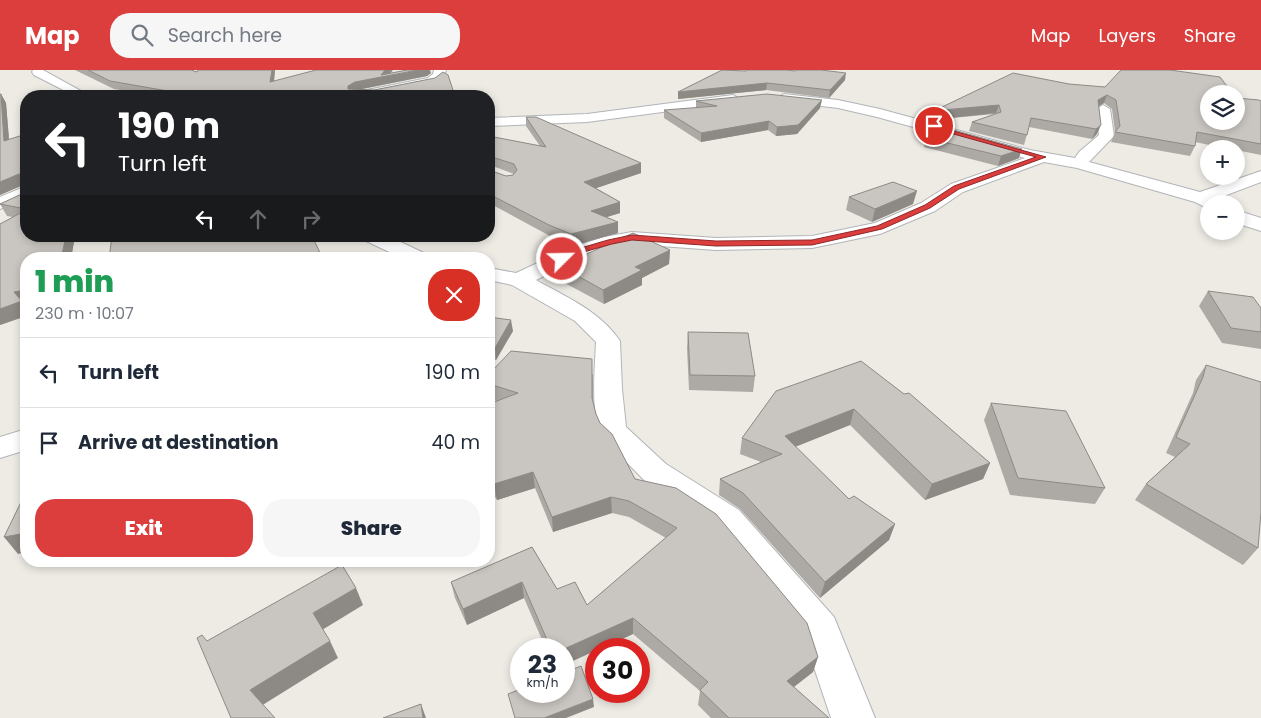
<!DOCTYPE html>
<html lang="en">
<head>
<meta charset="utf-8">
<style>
  :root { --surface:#fff; --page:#f6f6f7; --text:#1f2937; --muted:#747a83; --line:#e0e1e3; --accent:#db3e3d }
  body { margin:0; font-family:Poppins,sans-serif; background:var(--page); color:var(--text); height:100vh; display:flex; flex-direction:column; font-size:19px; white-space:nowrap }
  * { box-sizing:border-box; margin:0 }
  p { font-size:16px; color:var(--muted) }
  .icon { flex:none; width:28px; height:28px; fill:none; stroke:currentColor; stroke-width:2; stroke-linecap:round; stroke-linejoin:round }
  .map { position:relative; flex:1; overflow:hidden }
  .details { position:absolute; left:20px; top:182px; width:475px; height:315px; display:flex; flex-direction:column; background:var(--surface); border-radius:20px; box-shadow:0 2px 8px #0003 }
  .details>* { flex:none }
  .top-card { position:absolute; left:20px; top:20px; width:475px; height:152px; border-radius:20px; box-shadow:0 2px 8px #0003; background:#202124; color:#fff; overflow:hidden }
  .tools { position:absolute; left:1200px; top:15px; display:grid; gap:10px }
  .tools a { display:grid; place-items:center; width:45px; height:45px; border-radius:50%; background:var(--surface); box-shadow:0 2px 8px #0003; font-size:25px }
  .speed { position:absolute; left:510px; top:568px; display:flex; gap:10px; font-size:25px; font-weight:700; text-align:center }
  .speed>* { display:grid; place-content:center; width:65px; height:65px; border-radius:50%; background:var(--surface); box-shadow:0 2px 8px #0003; line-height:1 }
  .speed small { font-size:12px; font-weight:400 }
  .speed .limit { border:8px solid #d22; background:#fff; color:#111 }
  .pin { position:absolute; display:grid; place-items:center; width:42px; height:42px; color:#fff; margin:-21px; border:2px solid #fff; border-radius:50%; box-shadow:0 1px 5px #0007 }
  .me { position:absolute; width:55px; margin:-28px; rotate:67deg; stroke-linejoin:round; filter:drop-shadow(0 0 4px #0008) }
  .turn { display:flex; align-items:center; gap:18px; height:105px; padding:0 15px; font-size:22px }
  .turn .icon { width:65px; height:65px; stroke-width:2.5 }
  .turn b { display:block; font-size:35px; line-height:42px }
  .lanes { display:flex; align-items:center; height:48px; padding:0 15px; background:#0003; justify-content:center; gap:25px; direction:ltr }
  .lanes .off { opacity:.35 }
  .round { display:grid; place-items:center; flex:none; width:52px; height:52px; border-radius:20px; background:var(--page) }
  .summary { display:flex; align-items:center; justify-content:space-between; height:85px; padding:0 15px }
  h1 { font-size:30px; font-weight:800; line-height:38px; color:#1e9e55 }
  .button { display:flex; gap:10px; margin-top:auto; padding:10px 15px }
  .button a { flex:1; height:58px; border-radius:20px; background:var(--accent); color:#fff; font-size:20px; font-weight:800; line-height:58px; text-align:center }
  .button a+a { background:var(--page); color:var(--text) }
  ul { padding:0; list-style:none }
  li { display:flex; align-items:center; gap:15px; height:70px; padding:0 15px; border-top:1px solid var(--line) }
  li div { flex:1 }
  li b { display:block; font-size:19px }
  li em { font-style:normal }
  header { display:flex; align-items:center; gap:30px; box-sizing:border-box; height:70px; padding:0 25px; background:var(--accent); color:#fff }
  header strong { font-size:24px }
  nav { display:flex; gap:28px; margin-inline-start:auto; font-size:18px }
  .search { width:350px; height:45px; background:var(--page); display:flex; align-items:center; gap:12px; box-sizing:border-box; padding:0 18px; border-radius:20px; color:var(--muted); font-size:19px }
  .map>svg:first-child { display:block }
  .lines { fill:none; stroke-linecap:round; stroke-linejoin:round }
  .street-casing { stroke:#b1b5b8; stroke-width:2 }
  .street { fill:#fff; fill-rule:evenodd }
  .wall { fill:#ada9a5 }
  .shaded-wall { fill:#8d8a86 }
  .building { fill:#c9c5c0; stroke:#8d8a86 }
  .route { fill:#db3e3d; stroke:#8e2828 }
</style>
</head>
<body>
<header>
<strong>Map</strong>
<div class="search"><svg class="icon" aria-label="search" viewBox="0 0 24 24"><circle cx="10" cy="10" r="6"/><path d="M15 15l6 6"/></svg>Search here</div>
<nav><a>Map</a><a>Layers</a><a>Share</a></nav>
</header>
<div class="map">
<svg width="1261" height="648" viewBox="0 0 1261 648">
  <rect width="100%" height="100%" fill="#edebe4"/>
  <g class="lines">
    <g class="street-casing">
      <g id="street">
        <path d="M 33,0 L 43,0 L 90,26 L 75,26 L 34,5 L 32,2 Z"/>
        <path d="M 434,0 L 446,0 L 443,9 L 436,14 L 375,26 L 351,26 L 357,22 L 428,8 L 433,4 Z"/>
        <path d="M 784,24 L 838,30 L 880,39 L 1030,80 L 1075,88 L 1079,82 L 1099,65 L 1096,39 L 1103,35 L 1110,39 L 1114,66 L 1089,92 L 1200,122 L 1261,101 L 1261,112 L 1216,129 L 1221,134 L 1209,134 L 1209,139 L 1195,132 L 1077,98 L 1044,92 L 963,122 L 935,141 L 880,164 L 812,178 L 716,180 L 632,174 L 614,177 L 584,186 L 536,210 C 566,227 600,241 620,271 L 622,319 L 626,357 L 666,394 L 739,440 L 834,547 L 875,648 L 831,648 L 804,568 L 715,458 L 644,410 L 602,367 C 590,348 595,296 596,272 L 575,251 L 512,215 L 489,210 L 489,198 L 516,203 L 570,178 L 604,167 L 632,162 L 716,168 L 812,166 L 875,153 L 921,133 L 951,114 L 1025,88 L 877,47 L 838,38 L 779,31 L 777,28 Z"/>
        <path d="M 733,25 L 740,29 L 738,32 L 587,52 L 489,56 L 489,48 L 587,44 Z"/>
        <path d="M 26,116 L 26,128 L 0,139 L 0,127 Z"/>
        <path d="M 1236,140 L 1261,148 L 1261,161 L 1236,153 Z"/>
        <path d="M 361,166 L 388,166 L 428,185 L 431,189 L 404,189 L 364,170 Z"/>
        <path d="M 26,359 L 26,380 L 0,388 L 0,367 Z"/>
      </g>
    </g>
    <use href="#street" class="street"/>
  </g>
  <g class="wall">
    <path d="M 75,0 L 191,0 L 197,2 L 198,0 L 275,0 L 274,11 L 390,3 L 431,3 L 427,6 L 361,19 L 455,26 L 156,26 L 114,19 Z"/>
    <path d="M 722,0 L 845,10 L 829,28 L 766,20 L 678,29 L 678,22 Z"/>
    <path d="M 1069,14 L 1209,51 L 1261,31 L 1261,85 L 1236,80 L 1236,79 L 1229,79 L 1195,72 L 1195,76 L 1190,86 L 1111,72 L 1115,62 L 1112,39 L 1104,33 L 1098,37 L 1097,64 L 1092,69 L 1029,57 L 1024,75 L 969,61 L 972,52 L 995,44 L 941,49 L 940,46 L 942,37 Z"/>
    <path d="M 1,24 L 6,33 L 9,70 L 26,64 L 26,166 L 75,166 L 71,189 L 26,189 L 24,234 L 26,238 L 26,246 L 0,255 L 0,154 L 13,147 L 7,146 L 0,134 L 24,123 L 21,118 L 21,116 L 0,125 Z"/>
    <path d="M 696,31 L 820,38 L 797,64 L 776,66 L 768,60 L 701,72 L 664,48 L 664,40 L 696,38 Z"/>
    <path d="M 526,47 L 641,103 L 596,118 L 620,132 L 620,143 L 606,147 L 618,152 L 618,163 L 572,176 L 550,166 L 489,133 L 489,100 L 506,106 L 513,105 L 514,104 L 490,95 L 489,96 L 489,70 L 540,76 L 526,56 Z"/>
    <path d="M 927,68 L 1019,88 L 998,96 L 924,77 Z"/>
    <path d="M 849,127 L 913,134 L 872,152 L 846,140 Z"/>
    <path d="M 670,180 L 669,194 L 642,208 L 642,215 L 604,234 L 561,211 L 560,196 Z"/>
    <path d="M 1208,221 L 1261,238 L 1261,279 L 1222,273 L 1199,236 Z"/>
    <path d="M 489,247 L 513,261 L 496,290 L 489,289 Z"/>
    <path d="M 688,262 L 755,306 L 753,322 L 689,320 L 687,278 Z"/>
    <path d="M 861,291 L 990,393 L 983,409 L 925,430 L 850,355 L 795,377 L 849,429 L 895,454 L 889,470 L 820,528 L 740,439 L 719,425 L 720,409 L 761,392 L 740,384 L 742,368 Z"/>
    <path d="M 1206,295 L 1258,478 L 1243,495 L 1135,430 L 1146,414 L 1175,387 L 1166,383 L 1193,323 L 1196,310 Z"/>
    <path d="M 489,304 L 593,304 L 593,330 L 596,344 L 600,353 L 635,409 L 818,587 L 813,602 L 794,617 L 829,648 L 711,648 L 698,635 L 700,621 L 633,564 L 564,595 L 564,579 L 546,579 L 524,528 L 467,555 L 455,528 L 451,512 L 532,477 L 557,519 L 587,535 L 666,468 L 629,447 L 612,443 L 553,462 L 535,418 L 497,430 L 489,418 L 489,334 L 497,331 L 489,329 Z"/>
    <path d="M 991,333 L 1105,418 L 1095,434 L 1010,425 L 984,350 Z"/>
  </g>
  <g class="shaded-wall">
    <path d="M 272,0 L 275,0 L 273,20 L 270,12 Z"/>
    <path d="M 385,0 L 393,0 L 388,6 L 418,0 L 430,0 L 431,3 L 427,6 L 357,20 L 348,19 L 348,16 L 355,12 L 381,5 Z"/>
    <path d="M 846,3 L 845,10 L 829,28 L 830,20 Z"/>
    <path d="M 767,13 L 766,20 L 678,29 L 678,22 Z"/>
    <path d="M 1,24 L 6,33 L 10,81 L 4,71 Z"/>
    <path d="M 1107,25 L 1104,33 L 1094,39 L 1098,30 Z"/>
    <path d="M 822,30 L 820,38 L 797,64 L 776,66 L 777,57 Z"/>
    <path d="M 999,35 L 996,43 L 941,49 L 943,40 Z"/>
    <path d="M 769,51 L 768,60 L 701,72 L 701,63 Z"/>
    <path d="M 1101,55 L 1097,64 L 1092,69 L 1096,59 Z"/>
    <path d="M 1022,79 L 1019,88 L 998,96 L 1001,86 Z"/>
    <path d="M 641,93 L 641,103 L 585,122 L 584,112 Z"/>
    <path d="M 19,104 L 25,114 L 0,125 L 0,112 Z"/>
    <path d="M 26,117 L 26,127 L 21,118 Z"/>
    <path d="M 917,121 L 913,134 L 872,152 L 875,139 Z"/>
    <path d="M 620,132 L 620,143 L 591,152 L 591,141 Z"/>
    <path d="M 618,152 L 618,163 L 572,176 L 571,164 Z"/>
    <path d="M 66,166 L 75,166 L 71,189 L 61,189 Z"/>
    <path d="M 670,180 L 669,194 L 642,208 L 642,215 L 604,234 L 603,220 L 635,197 Z"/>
    <path d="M 26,220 L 26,234 L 24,234 L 26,238 L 26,246 L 0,255 L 0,239 L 14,222 Z"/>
    <path d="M 511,250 L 513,261 L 496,290 L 495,278 Z"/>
    <path d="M 854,339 L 850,355 L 782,382 L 785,366 Z"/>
    <path d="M 990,393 L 983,409 L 925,430 L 932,414 Z"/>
    <path d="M 533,402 L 535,418 L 497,430 L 494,414 Z"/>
    <path d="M 611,427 L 612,443 L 553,462 L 552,447 Z"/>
    <path d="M 895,454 L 889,470 L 820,528 L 825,512 Z"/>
    <path d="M 26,463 L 26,482 L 18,484 L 4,467 Z"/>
    <path d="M 522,512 L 524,528 L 467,555 L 463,539 Z"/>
    <path d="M 356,518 L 363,535 L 322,560 L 313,543 Z"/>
    <path d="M 633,548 L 633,564 L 600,579 L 596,579 L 596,580 L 564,595 L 564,579 Z"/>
    <path d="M 330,571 L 338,588 L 261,636 L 250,620 Z"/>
    <path d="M 818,587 L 813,602 L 782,626 L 787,611 Z"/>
    <path d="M 593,629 L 594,637 L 566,648 L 544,648 Z"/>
    <path d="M 421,634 L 426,648 L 423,648 Z"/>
  </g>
  <g class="building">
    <path d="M 88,0 L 191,0 L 197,2 L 198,0 L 272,0 L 270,12 L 316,0 L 385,0 L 381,5 L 407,0 L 418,0 L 355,12 L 348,16 L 348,19 L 374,20 L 435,8 L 443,2 L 448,5 L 455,26 L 185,26 L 191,25 L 110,11 Z"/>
    <path d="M 722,0 L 746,1 L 747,0 L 786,0 L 795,1 L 797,0 L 821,0 L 846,3 L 830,20 L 767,13 L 678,22 Z"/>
    <path d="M 1121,0 L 1170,0 L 1220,7 L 1233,24 L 1209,24 L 1209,51 L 1236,51 L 1236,28 L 1259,30 L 1261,31 L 1261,74 L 1197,62 L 1195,76 L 1115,62 L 1120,56 L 1116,30 L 1107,25 L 1098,30 L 1101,55 L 1096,59 L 1031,48 L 1027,65 L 972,52 L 1001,42 L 999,35 L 943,40 L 942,37 L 1013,3 L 1069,14 L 1105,17 Z"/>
    <path d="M 0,24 L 1,24 L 4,71 L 26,64 L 26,117 L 21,118 L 22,105 L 19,104 L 0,112 Z"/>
    <path d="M 767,24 L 822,30 L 798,55 L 777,57 L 769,51 L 701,63 L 664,40 L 717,36 L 696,31 Z"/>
    <path d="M 526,47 L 536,47 L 641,93 L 584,112 L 620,132 L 591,141 L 618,152 L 571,164 L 549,155 L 489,124 L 489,100 L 506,106 L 513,105 L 517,100 L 514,94 L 489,86 L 489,70 L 494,67 L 546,77 Z"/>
    <path d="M 950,59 L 1022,79 L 1001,86 L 927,68 Z"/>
    <path d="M 893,112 L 917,121 L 875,139 L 849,127 Z"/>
    <path d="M 26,122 L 26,139 L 0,134 Z"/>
    <path d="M 26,140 L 26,166 L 66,166 L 61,189 L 26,189 L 26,220 L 14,222 L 22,231 L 0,239 L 0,154 Z"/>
    <path d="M 633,163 L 670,180 L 635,197 L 642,200 L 603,220 L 560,196 Z"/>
    <path d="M 112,166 L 312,166 L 323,189 L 109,189 Z"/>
    <path d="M 1208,221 L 1253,227 L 1261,238 L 1261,262 L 1231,258 Z"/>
    <path d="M 489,247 L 511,250 L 495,278 L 489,277 Z"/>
    <path d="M 688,262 L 748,263 L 755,306 L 690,305 Z"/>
    <path d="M 511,281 L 592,289 L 592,328 L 596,344 L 600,353 L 612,364 L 635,409 L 676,418 L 716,444 L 807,553 L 818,587 L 787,611 L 829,648 L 729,648 L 700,620 L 708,612 L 633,548 L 564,579 L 551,579 L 522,512 L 463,539 L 451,512 L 532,477 L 557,519 L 575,512 L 587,535 L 677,458 L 629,431 L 611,427 L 552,447 L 533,402 L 494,414 L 489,406 L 489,334 L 518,323 L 489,314 L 489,304 Z"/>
    <path d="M 861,291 L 904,324 L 909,323 L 990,393 L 932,414 L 854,339 L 785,366 L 849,429 L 854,426 L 895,454 L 825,512 L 743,423 L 720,409 L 782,384 L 742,368 L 776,321 Z"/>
    <path d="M 1206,295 L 1261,312 L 1261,442 L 1258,478 L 1146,414 L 1190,374 L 1176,367 L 1203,307 Z"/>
    <path d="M 991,333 L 1066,341 L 1105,418 L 1018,408 Z"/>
    <path d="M 26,427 L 26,463 L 4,467 L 23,428 Z"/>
    <path d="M 342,495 L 356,518 L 313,543 L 330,571 L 250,620 L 275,648 L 231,648 L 197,568 L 202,565 L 207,571 Z"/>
    <path d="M 581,596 L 593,629 L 544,648 L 515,648 L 508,624 L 521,619 L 521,621 L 564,621 L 564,603 Z"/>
    <path d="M 421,634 L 423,648 L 383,648 Z"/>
  </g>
  <path class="route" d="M 932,55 L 1046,87 L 959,119 L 930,138 L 882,159 L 812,175 L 716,176 L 632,170 L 612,174 L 580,183 L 566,191 L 558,189 L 574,180 L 608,170 L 632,165 L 716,171 L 812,170 L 877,156 L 925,135 L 954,116 L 1036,87 L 932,58 Z"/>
</svg>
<div class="tools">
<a><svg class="icon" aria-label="layers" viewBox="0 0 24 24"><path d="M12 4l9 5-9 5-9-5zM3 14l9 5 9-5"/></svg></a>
<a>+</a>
<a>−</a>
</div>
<div class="speed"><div>23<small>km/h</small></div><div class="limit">30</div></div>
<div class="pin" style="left:934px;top:56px;background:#d93025"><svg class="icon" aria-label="arrive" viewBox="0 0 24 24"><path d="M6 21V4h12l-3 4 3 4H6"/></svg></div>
<svg class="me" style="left:562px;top:189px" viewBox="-20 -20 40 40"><circle r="17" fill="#db3e3d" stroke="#fff" stroke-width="3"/><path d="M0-11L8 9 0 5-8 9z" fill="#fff"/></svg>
<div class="top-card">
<div class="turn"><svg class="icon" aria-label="left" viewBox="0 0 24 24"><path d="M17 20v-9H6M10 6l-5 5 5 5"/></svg><div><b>190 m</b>Turn left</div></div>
<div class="lanes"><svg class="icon" aria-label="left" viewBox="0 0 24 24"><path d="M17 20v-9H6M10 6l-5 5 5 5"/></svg><svg class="icon off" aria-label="ahead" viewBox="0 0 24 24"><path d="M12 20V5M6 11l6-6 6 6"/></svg><svg class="icon off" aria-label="right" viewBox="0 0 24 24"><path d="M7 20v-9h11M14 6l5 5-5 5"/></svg></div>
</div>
<section class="details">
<div class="summary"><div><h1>1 min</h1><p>230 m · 10:07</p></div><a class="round" style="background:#d93025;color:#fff"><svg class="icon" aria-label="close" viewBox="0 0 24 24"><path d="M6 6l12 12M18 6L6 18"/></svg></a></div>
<ul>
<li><svg class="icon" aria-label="left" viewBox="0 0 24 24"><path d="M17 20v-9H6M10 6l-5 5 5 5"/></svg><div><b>Turn left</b></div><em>190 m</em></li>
<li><svg class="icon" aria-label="arrive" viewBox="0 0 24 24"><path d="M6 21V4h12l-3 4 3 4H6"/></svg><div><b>Arrive at destination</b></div><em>40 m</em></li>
</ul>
<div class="button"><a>Exit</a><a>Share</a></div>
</section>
</div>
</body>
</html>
